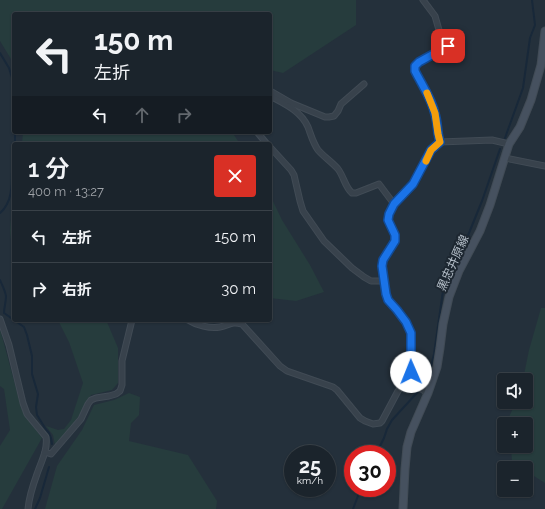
<!DOCTYPE html>
<html lang="ja">
<head>
<meta charset="utf-8">
<style>
  :root { --surface:#1b242c; --page:#242c34; --text:#f1f3f6; --muted:#a0a4a9; --line:#394148 }
  body { margin:0; font-family:Raleway,"Noto Sans JP",sans-serif; background:var(--page); color:var(--text); height:100vh; display:flex; flex-direction:column; font-size:15px; white-space:nowrap }
  * { box-sizing:border-box; margin:0 }
  p { font-size:13px; color:var(--muted) }
  .icon { flex:none; width:22px; height:22px; fill:none; stroke:currentColor; stroke-width:2; stroke-linecap:round; stroke-linejoin:round }
  .map { position:relative; flex:1; overflow:hidden }
  .side { position:absolute; left:12px; top:142px; width:260px; height:180px; display:flex; flex-direction:column; background:var(--surface); border-radius:4px; box-shadow:0 1px 3px #0004,0 0 0 1px var(--line) }
  .side>* { flex:none }
  .banner { position:absolute; left:12px; top:12px; width:260px; height:122px; border-radius:4px; box-shadow:0 1px 3px #0004,0 0 0 1px var(--line); background:#1b242c; color:var(--text); overflow:hidden }
  .controls { position:absolute; left:497px; top:373px; display:grid; gap:8px }
  .controls a { display:grid; place-items:center; width:36px; height:36px; border-radius:4px; background:var(--surface); box-shadow:0 1px 3px #0004,0 0 0 1px var(--line); font-size:20px }
  .speed { position:absolute; left:284px; top:445px; display:flex; gap:8px; font-size:20px; font-weight:700; text-align:center }
  .speed>* { display:grid; place-content:center; width:52px; height:52px; border-radius:50%; background:var(--surface); box-shadow:0 1px 3px #0004,0 0 0 1px var(--line); line-height:1 }
  .speed small { font-size:10px; font-weight:400 }
  .speed .limit { border:6px solid #d22; background:#fff; color:#111 }
  .pin { position:absolute; display:grid; place-items:center; width:34px; height:34px; color:#fff; margin:-17px; border-radius:8px; box-shadow:0 2px 6px #0006 }
  .me { position:absolute; width:44px; margin:-22px; rotate:359deg; stroke-linejoin:round; filter:drop-shadow(0 0 3px #0008) }
  .turn { display:flex; align-items:center; gap:14px; height:84px; padding:0 16px; font-size:18px }
  .turn .icon { width:52px; height:52px; stroke-width:2.5 }
  .turn b { display:block; font-size:28px; line-height:34px }
  .lanes { display:flex; align-items:center; height:38px; padding:0 16px; background:#0003; justify-content:center; gap:20px; direction:ltr }
  .lanes .off { opacity:.35 }
  .round { display:grid; place-items:center; flex:none; width:42px; height:42px; border-radius:4px; background:var(--page) }
  .headline { display:flex; align-items:center; justify-content:space-between; height:68px; padding:0 16px }
  h1 { font-size:24px; font-weight:600; line-height:30px }
  ul { padding:0; list-style:none }
  li { display:flex; align-items:center; gap:12px; height:52px; padding:0 16px; border-top:1px solid var(--line) }
  li div { flex:1 }
  li b { display:block; font-size:15px }
  li em { font-style:normal }
  .map>svg:first-child { display:block }
  .green { fill:#263c3d }
  .lines { fill:none; stroke-linecap:round; stroke-linejoin:round }
  .stream { stroke:#182839; stroke-width:2 }
  .street-casing { stroke:#414b55; stroke-width:7 }
  .secondary-casing { stroke:#414b55; stroke-width:9 }
  .street { stroke:#38424c; stroke-width:5 }
  .secondary { stroke:#46515f; stroke-width:7 }
  .route-casing { stroke:#114b97; stroke-width:10 }
  .route { stroke:#1a73e8; stroke-width:7 }
  .slow { stroke:#f59e0b; stroke-width:7 }
  .labels { text-anchor:middle; dominant-baseline:central; stroke-width:4; stroke-linejoin:round; paint-order:stroke }
  .street-label { font-size:12px; fill:#b3bdc7; stroke:#1d2731 }
</style>
</head>
<body>
<div class="map">
<svg width="545" height="509" viewBox="0 0 545 509">
  <rect width="100%" height="100%" fill="#24303b"/>
  <g class="green">
    <path d="M 0,0 L 356,0 L 356,25 L 283,73 L 270,70 L 270,14 L 14,14 L 14,64 L 0,41 Z"/>
    <path d="M 23,132 L 232,132 L 240,144 L 22,144 Z"/>
    <path d="M 14,195 L 14,252 L 12,250 L 10,230 L 12,209 Z"/>
    <path d="M 270,195 L 282,220 L 310,265 L 324,292 L 296,301 L 270,298 Z"/>
    <path d="M 541,308 L 545,308 L 545,483 L 526,471 L 526,468 L 521,468 L 512,462 L 511,446 L 526,446 L 526,424 L 510,424 L 509,417 L 516,402 L 526,402 L 526,380 L 523,380 L 529,350 Z"/>
    <path d="M 58,320 L 107,320 L 107,322 L 118,348 L 118,383 L 112,390 L 91,395 L 75,422 L 55,445 L 53,435 L 46,426 L 58,430 L 64,429 L 71,420 L 83,383 L 69,342 Z"/>
    <path d="M 0,329 L 20,403 L 24,414 L 42,438 L 2,509 L 0,509 L 0,446 L 10,430 L 4,389 L 0,386 Z"/>
    <path d="M 129,393 L 140,397 L 139,415 L 131,423 L 129,441 L 188,455 L 217,501 L 216,509 L 45,509 L 57,466 L 82,430 L 94,405 L 114,400 Z"/>
  </g>
  <g class="lines">
    <g class="stream">
      <path d="M 0,53 L 9,68 L 14,84"/>
      <path d="M 15,132 L 15,144"/>
      <path d="M 505,138 L 523,88 L 530,38 L 535,25 L 532,0"/>
      <path d="M 0,213 C 13,202 12,183 12,167 C 12,162 13,156 14,151"/>
      <path d="M 0,280 C 2,285 5,290 6,296 C 6,302 4,308 4,313 L 24,327 L 27,335 L 32,356 L 32,374 L 38,394 L 36,407 L 37,415 L 45,428 L 49,433 L 51,438 L 52,444"/>
      <path d="M 376,454 L 384,438 L 387,429 L 392,420 L 427,382 L 434,354 L 443,291 L 447,280 L 469,233 L 482,201 L 500,149"/>
      <path d="M 35,509 L 40,498 L 49,467"/>
      <path d="M 353,509 L 361,488"/>
    </g>
    <g class="street-casing">
      <g id="street">
        <path d="M 423,0 L 435,16 L 439,30 L 448,46 L 419,62 L 415,66 L 415,71 C 422,85 432,99 435,114 C 438,124 437,133 440,142"/>
        <path d="M 270,95 L 272,92 L 291,103 L 325,117 L 329,117 L 334,116 L 338,111 L 341,104 L 364,84"/>
        <path d="M 270,96 C 285,104 301,111 308,127 C 311,135 313,143 318,150 C 324,157 332,162 338,169 C 344,177 345,187 352,193 L 356,193 L 379,184 L 394,204"/>
        <path d="M 257,132 L 267,144"/>
        <path d="M 270,147 L 291,170 L 294,175 L 300,201 L 303,211 L 324,241 L 352,268 L 364,277 L 371,281 L 384,281"/>
        <path d="M 505,158 L 545,166"/>
        <path d="M 0,319 L 9,345 L 23,403 L 27,414 L 46,437 C 48,450 41,462 37,474 C 33,485 29,497 28,509"/>
        <path d="M 188,320 C 196,325 210,329 220,327 C 230,325 231,321 242,324 L 280,366 L 287,371 L 333,387 L 337,390 L 360,418 L 365,421 L 373,424 L 380,423 L 382,421 L 398,391 L 401,387 L 411,383"/>
        <path d="M 411,383 L 411,333 L 406,322 L 397,310 L 388,300 L 386,294 L 382,267 L 383,260 L 395,241 L 395,235 L 388,220 L 389,214 L 394,204 L 413,184 L 431,150 L 440,142 L 492,140 L 509,144"/>
        <path d="M 411,383 L 428,393"/>
        <path d="M 45,452 L 51,454 L 81,419 L 88,404 L 91,400 L 96,398 L 109,396 L 116,394 L 120,391 L 122,385 L 122,361 L 132,320"/>
      </g>
    </g>
    <g class="secondary-casing">
      <path id="secondary" d="M 403,509 L 405,469 L 407,447 L 411,432 L 428,393 L 437,367 L 440,348 L 443,324 L 449,297 L 459,271 L 480,231 L 490,205 L 509,144 L 520,127 L 531,100 L 541,65 L 545,31"/>
    </g>
    <use href="#street" class="street"/>
    <use href="#secondary" class="secondary"/>
  </g>
  <g class="lines">
    <g class="route-casing">
      <path id="route" d="M 411,372 L 411,333 L 406,322 L 397,310 L 388,300 L 386,294 L 382,266 L 383,260 L 395,241 L 395,235 L 388,220 L 389,214 L 394,204 L 413,184 L 431,150 L 440,142 C 437,133 438,124 435,114 C 432,99 422,85 415,71 L 415,66 L 419,62 L 448,46"/>
    </g>
    <use href="#route" class="route"/>
    <path class="slow" d="M 426,161 L 431,150 L 440,142 L 438,134 L 435,113 L 427,93"/>
  </g>
  <g class="labels">
    <g class="street-label">
      <text transform="translate(453 263) rotate(-66)">黒忠井原線</text>
    </g>
  </g>
</svg>
<div class="controls">
<a><svg class="icon" aria-label="sound" viewBox="0 0 24 24"><path d="M4 9h4l5-4v14l-5-4H4zM17 9q2 3 0 6"/></svg></a>
<a>+</a>
<a>−</a>
</div>
<div class="speed"><div>25<small>km/h</small></div><div class="limit">30</div></div>
<div class="pin" style="left:448px;top:46px;background:#d93025"><svg class="icon" aria-label="arrive" viewBox="0 0 24 24"><path d="M6 21V4h12l-3 4 3 4H6"/></svg></div>
<svg class="me" style="left:411px;top:372px" viewBox="-20 -20 40 40"><circle r="19" fill="#fff"/><path d="M0-13L10 11 0 6-10 11z" fill="#1a73e8"/></svg>
<div class="banner">
<div class="turn"><svg class="icon" aria-label="left" viewBox="0 0 24 24"><path d="M17 20v-9H6M10 6l-5 5 5 5"/></svg><div><b>150 m</b>左折</div></div>
<div class="lanes"><svg class="icon" aria-label="left" viewBox="0 0 24 24"><path d="M17 20v-9H6M10 6l-5 5 5 5"/></svg><svg class="icon off" aria-label="ahead" viewBox="0 0 24 24"><path d="M12 20V5M6 11l6-6 6 6"/></svg><svg class="icon off" aria-label="right" viewBox="0 0 24 24"><path d="M7 20v-9h11M14 6l5 5-5 5"/></svg></div>
</div>
<section class="side">
<div class="headline"><div><h1>1 分</h1><p>400 m · 13:27</p></div><a class="round" style="background:#d93025;color:#fff"><svg class="icon" aria-label="close" viewBox="0 0 24 24"><path d="M6 6l12 12M18 6L6 18"/></svg></a></div>
<ul>
<li><svg class="icon" aria-label="left" viewBox="0 0 24 24"><path d="M17 20v-9H6M10 6l-5 5 5 5"/></svg><div><b>左折</b></div><em>150 m</em></li>
<li><svg class="icon" aria-label="right" viewBox="0 0 24 24"><path d="M7 20v-9h11M14 6l5 5-5 5"/></svg><div><b>右折</b></div><em>30 m</em></li>
</ul>
</section>
</div>
</body>
</html>
